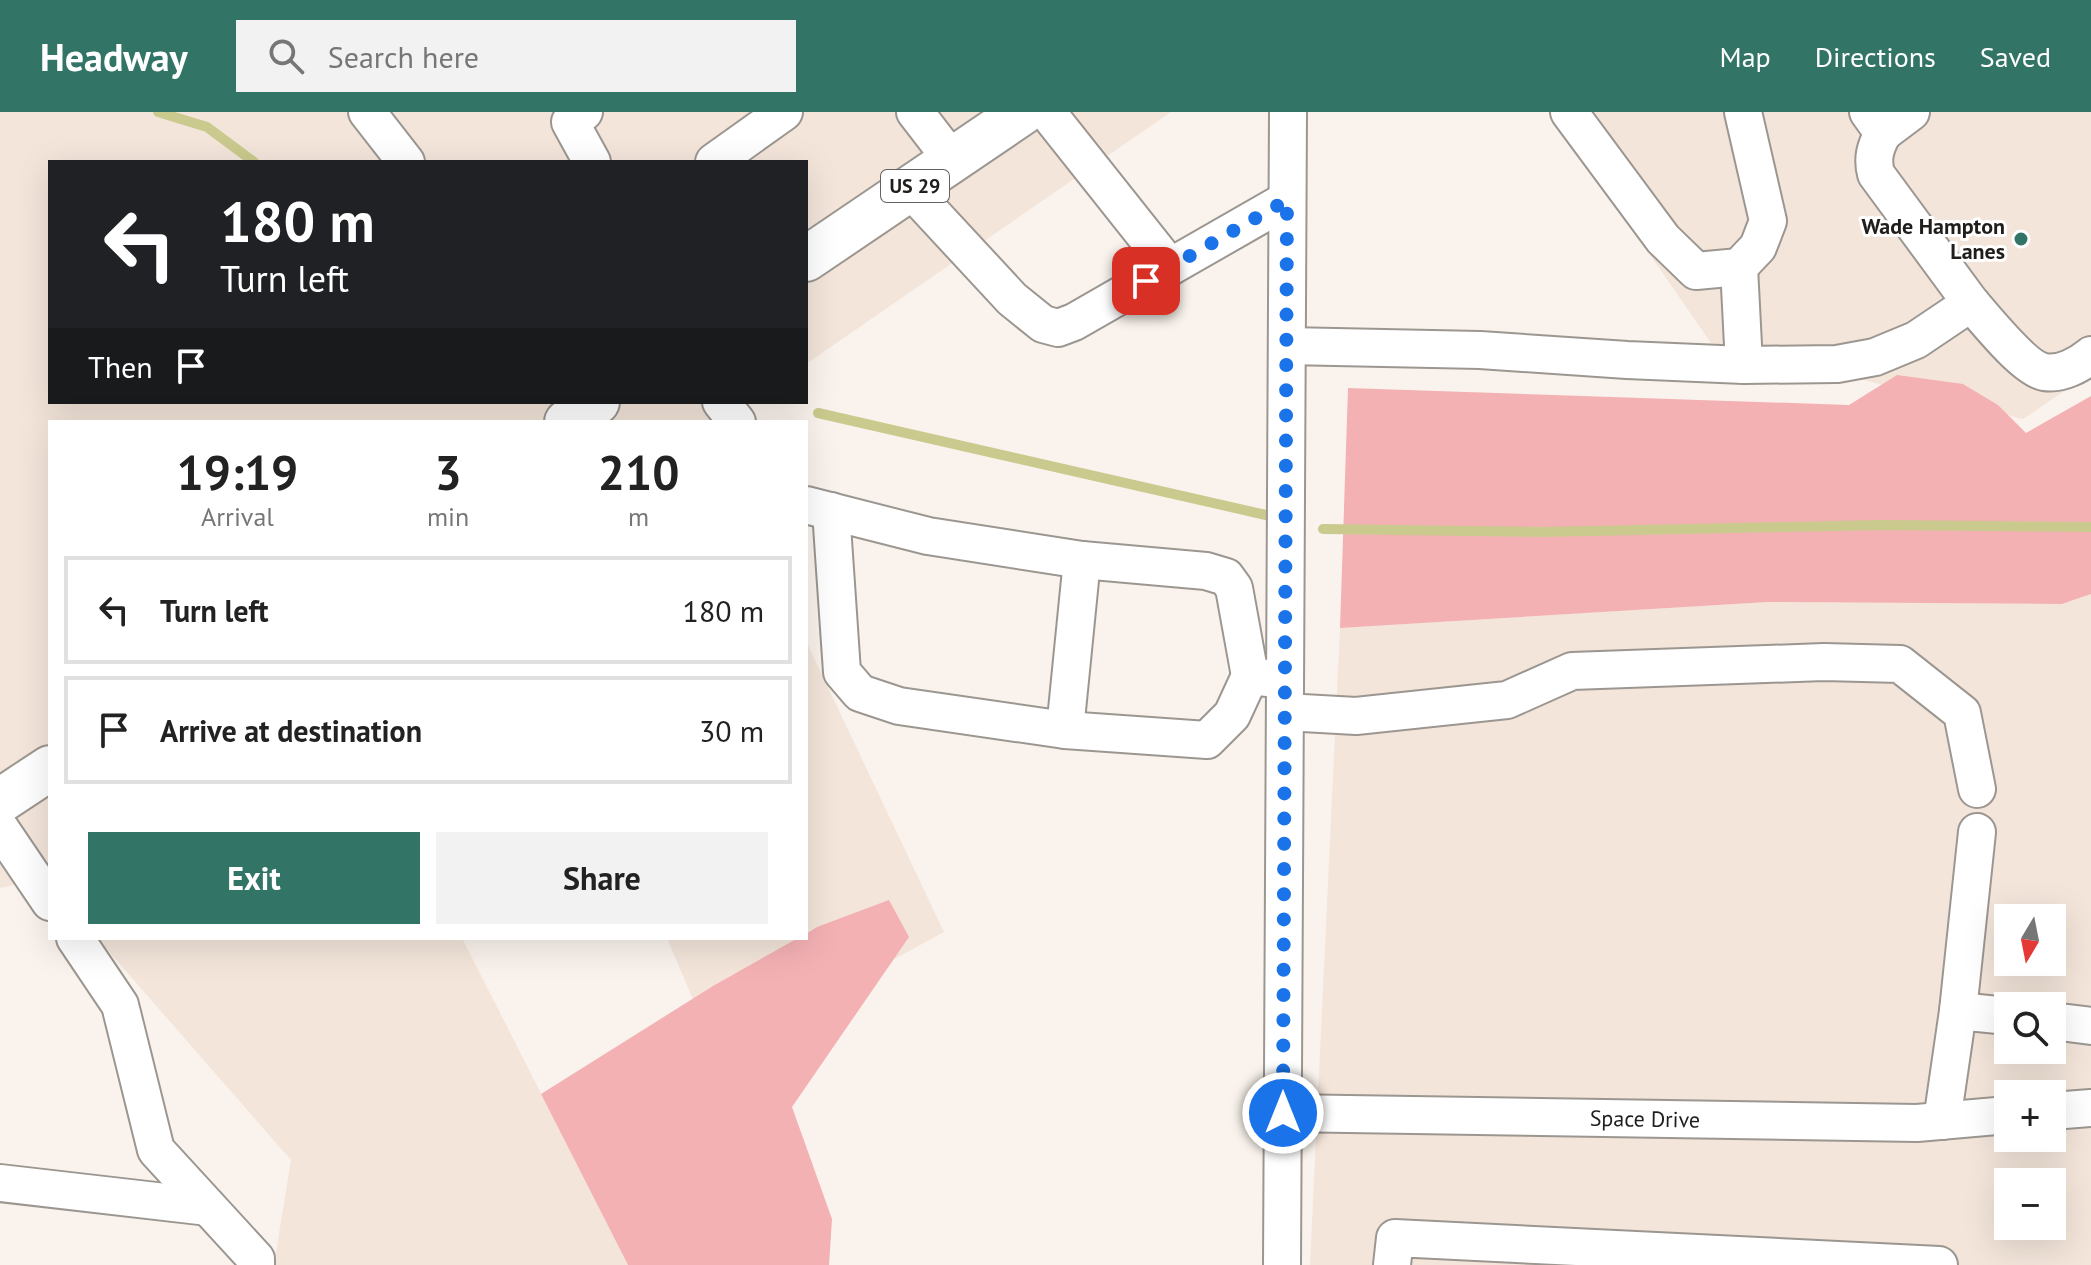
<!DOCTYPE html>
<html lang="en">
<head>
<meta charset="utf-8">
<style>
  :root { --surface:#fff; --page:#f2f2f2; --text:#222; --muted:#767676; --line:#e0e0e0; --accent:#327566 }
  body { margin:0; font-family:"PT Sans",sans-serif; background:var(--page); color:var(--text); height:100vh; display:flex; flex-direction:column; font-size:30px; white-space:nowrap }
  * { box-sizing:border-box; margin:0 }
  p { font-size:26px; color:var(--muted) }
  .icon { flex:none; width:44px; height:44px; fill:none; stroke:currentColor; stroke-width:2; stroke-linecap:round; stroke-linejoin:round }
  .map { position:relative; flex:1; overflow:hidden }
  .panel { position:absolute; left:48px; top:308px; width:760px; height:520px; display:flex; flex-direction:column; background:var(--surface); border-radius:0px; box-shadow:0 8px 32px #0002 }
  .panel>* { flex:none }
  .guide { position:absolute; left:48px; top:48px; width:760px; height:244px; border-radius:0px; box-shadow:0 8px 32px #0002; background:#202124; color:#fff; overflow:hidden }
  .needle { width:52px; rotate:190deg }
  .fabs { position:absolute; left:1994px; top:792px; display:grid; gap:16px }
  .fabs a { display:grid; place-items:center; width:72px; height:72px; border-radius:0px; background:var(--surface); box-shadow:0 8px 32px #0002; font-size:40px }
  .pin { position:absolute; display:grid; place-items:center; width:68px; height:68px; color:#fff; margin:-34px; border-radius:16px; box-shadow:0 4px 12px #0006 }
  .me { position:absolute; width:88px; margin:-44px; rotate:0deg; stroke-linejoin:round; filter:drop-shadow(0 0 6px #0008) }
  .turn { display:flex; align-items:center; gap:28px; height:168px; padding:0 40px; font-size:36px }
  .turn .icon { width:104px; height:104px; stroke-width:2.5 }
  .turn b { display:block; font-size:56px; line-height:68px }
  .then { display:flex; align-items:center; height:76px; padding:0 40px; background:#0003; gap:16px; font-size:30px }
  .eta { display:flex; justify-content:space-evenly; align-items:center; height:136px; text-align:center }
  .eta b { font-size:48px; font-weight:700; line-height:56px }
  .action { display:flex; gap:16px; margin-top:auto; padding:16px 40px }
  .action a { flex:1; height:92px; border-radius:0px; background:var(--accent); color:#fff; font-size:32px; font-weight:700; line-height:92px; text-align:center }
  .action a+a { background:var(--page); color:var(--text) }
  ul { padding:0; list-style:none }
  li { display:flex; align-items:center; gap:24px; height:108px; margin:0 16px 12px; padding:0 24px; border:4px solid var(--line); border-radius:0px }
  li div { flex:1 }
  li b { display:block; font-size:30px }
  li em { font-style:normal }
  header { display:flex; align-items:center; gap:48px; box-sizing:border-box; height:112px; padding:0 40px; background:var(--accent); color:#fff }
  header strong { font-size:38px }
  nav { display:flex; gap:44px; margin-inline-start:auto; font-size:28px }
  .search { width:560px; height:72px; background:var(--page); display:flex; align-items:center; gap:20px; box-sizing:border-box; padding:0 28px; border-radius:0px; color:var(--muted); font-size:30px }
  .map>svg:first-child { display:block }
  .built { fill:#f3e5da; fill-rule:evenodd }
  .forest { fill:#f4b1b4 }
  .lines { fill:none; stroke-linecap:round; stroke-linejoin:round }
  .stream { stroke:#caca8e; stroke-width:10 }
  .minor-casing { stroke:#9c9691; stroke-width:40 }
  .major-casing { stroke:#9c9691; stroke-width:48 }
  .minor { stroke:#fff; stroke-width:36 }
  .major { stroke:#fff; stroke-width:44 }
  .route { stroke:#1a73e8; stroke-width:14; stroke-dasharray:0 25.2 }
  .poi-dot { fill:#327566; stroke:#fff; stroke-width:3 }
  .labels { text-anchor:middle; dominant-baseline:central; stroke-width:6; stroke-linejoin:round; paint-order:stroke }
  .shield { fill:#fff; stroke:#636260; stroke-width:2 }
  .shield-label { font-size:20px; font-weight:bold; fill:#201e1c }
  .poi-label { font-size:22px; font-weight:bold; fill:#201e1c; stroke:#fff; text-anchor:end }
  .street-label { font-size:22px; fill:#201e1c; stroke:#fff }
</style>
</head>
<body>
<header>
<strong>Headway</strong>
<div class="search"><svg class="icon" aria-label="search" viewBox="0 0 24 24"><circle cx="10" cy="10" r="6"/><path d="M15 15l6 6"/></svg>Search here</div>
<nav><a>Map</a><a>Directions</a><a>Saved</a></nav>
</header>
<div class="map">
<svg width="2091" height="1153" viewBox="0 0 2091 1153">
  <rect width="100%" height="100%" fill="#faf3ed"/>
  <g class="built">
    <path d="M 0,0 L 1171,0 L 806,252 L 806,50 L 50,50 L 50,290 L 752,290 L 723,310 L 50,310 L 50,772 L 44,766 L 0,776 Z"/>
    <path d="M 1551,0 L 2091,0 L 2091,261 L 2023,307 L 1711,231 Z"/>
    <path d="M 2091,482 L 2091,1153 L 1310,1153 L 1340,516 L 1768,490 L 2062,492 ZM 2008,806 L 2052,806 L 2052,850 L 2008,850 ZM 2008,894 L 2052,894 L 2052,938 L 2008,938 ZM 2008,982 L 2052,982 L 2052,1026 L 2008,1026 ZM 2008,1070 L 2052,1070 L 2052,1114 L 2008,1114 Z"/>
    <path d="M 806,529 L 944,820 L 717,944 L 667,826 L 806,826 Z"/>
    <path d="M 97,826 L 462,826 L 628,1153 L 274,1153 L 291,1048 Z"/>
  </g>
  <g class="forest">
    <path d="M 1897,263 L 1963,272 L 1998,293 L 2026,321 L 2091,284 L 2091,482 L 2062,492 L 1768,490 L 1340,516 L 1348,276 L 1849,293 Z"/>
    <path d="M 889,788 L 909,825 L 792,995 L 832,1107 L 829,1153 L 628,1153 L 541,982 L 713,874 L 798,826 L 806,826 L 806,822 L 817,815 Z"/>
  </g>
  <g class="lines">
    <g class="stream">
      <path d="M 158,0 L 207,15 L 254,50"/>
      <path d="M 818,301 L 1266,403"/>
      <path d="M 1323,417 L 1543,420 L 1881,413 L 2091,415"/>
    </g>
    <g class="minor-casing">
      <g id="minor">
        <path d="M 367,0 L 406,50"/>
        <path d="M 584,0 L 570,10 L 592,50"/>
        <path d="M 915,0 L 952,48"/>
        <path d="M 1047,0 L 1170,155"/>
        <path d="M 1569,0 L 1663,127 L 1696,159 L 1739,155 L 1758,135 L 1768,109 L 1743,0"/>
        <path d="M 1868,0 L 1883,21 L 1911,0"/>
        <path d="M 714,50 L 784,0"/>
        <path d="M 910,77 L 1012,187 L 1043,212 L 1058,216 L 1074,210 L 1287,88"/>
        <path d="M 1739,155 L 1744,253"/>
        <path d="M 1971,191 C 1986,208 2024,256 2044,260 C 2061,263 2079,253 2091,243"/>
        <path d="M 1287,234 L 1480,238 L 1627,248 L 1744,253 L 1837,252 L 1875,245 L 1916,228 L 1971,191 L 1876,62 C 1872,46 1875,36 1883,21"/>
        <path d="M 721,290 L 737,310"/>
        <path d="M 806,393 L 928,424 L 1082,448 L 1206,459 L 1226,465 L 1234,476 L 1250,564 L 1274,567"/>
        <path d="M 831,399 L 842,560 L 860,581 L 899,594 L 1065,618 L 1207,628 L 1232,603 L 1250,564"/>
        <path d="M 1285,600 L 1356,604 L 1507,588 L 1572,559 L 1824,550 L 1900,552 L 1962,601 L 1977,677"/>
        <path d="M 1065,618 L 1082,448"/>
        <path d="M 0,716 L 50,790"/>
        <path d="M 75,826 L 120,893 L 156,1038 L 256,1147 L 256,1153"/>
        <path d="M 1958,899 L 2008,904"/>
        <path d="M 2052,909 L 2091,914"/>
        <path d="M 2052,999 L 2091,996"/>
        <path id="s1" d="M 1283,1001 L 1917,1011 L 2008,1003"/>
        <path d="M 1942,1009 L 1958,899 L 1977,720"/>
        <path d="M 0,1071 L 208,1095"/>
        <path d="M 1282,1153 L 1288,0"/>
        <path d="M 1392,1153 L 1395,1126 L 1939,1153"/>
      </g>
    </g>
    <g class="major-casing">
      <g id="major">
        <path d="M 806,147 L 1023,0"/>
        <path d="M 567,310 L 597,290"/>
        <path d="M 0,689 L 50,656"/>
      </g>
    </g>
    <use href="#minor" class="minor"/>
    <use href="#major" class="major"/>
  </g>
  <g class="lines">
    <path class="route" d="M 1146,169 L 1287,88 L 1283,1001"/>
  </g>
  <circle class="poi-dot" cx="2021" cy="127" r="8"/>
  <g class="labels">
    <rect class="shield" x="881" y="58" width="68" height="32" rx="6"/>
    <g class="shield-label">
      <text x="915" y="74">US 29</text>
    </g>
    <g class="poi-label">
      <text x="2005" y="114">Wade Hampton<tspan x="2005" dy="25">Lanes</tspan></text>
    </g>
    <g class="street-label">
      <text stroke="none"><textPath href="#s1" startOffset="362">Space Drive</textPath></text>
    </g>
  </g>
</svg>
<div class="fabs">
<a><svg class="needle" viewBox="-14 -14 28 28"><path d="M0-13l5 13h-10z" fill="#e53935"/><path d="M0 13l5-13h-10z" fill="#767676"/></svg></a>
<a><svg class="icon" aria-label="search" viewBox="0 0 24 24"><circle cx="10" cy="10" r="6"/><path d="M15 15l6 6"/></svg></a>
<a>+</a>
<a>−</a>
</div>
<div class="pin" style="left:1146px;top:169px;background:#d93025"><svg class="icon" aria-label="arrive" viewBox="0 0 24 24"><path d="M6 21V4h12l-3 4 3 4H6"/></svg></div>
<svg class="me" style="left:1283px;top:1001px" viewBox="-20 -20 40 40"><circle r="17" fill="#1a73e8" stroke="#fff" stroke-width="3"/><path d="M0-11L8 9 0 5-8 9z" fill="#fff"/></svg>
<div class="guide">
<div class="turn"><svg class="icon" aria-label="left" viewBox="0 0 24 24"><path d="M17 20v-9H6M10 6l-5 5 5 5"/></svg><div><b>180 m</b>Turn left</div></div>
<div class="then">Then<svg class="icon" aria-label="arrive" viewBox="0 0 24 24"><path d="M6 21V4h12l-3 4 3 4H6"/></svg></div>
</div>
<section class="panel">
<div class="eta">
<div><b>19:19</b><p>Arrival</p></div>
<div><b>3</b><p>min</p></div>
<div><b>210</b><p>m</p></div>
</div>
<ul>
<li><svg class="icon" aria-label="left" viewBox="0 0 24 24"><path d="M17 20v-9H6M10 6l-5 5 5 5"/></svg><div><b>Turn left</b></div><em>180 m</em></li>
<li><svg class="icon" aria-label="arrive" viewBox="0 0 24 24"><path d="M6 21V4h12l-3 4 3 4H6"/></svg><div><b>Arrive at destination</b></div><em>30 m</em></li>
</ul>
<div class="action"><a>Exit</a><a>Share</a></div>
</section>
</div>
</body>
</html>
